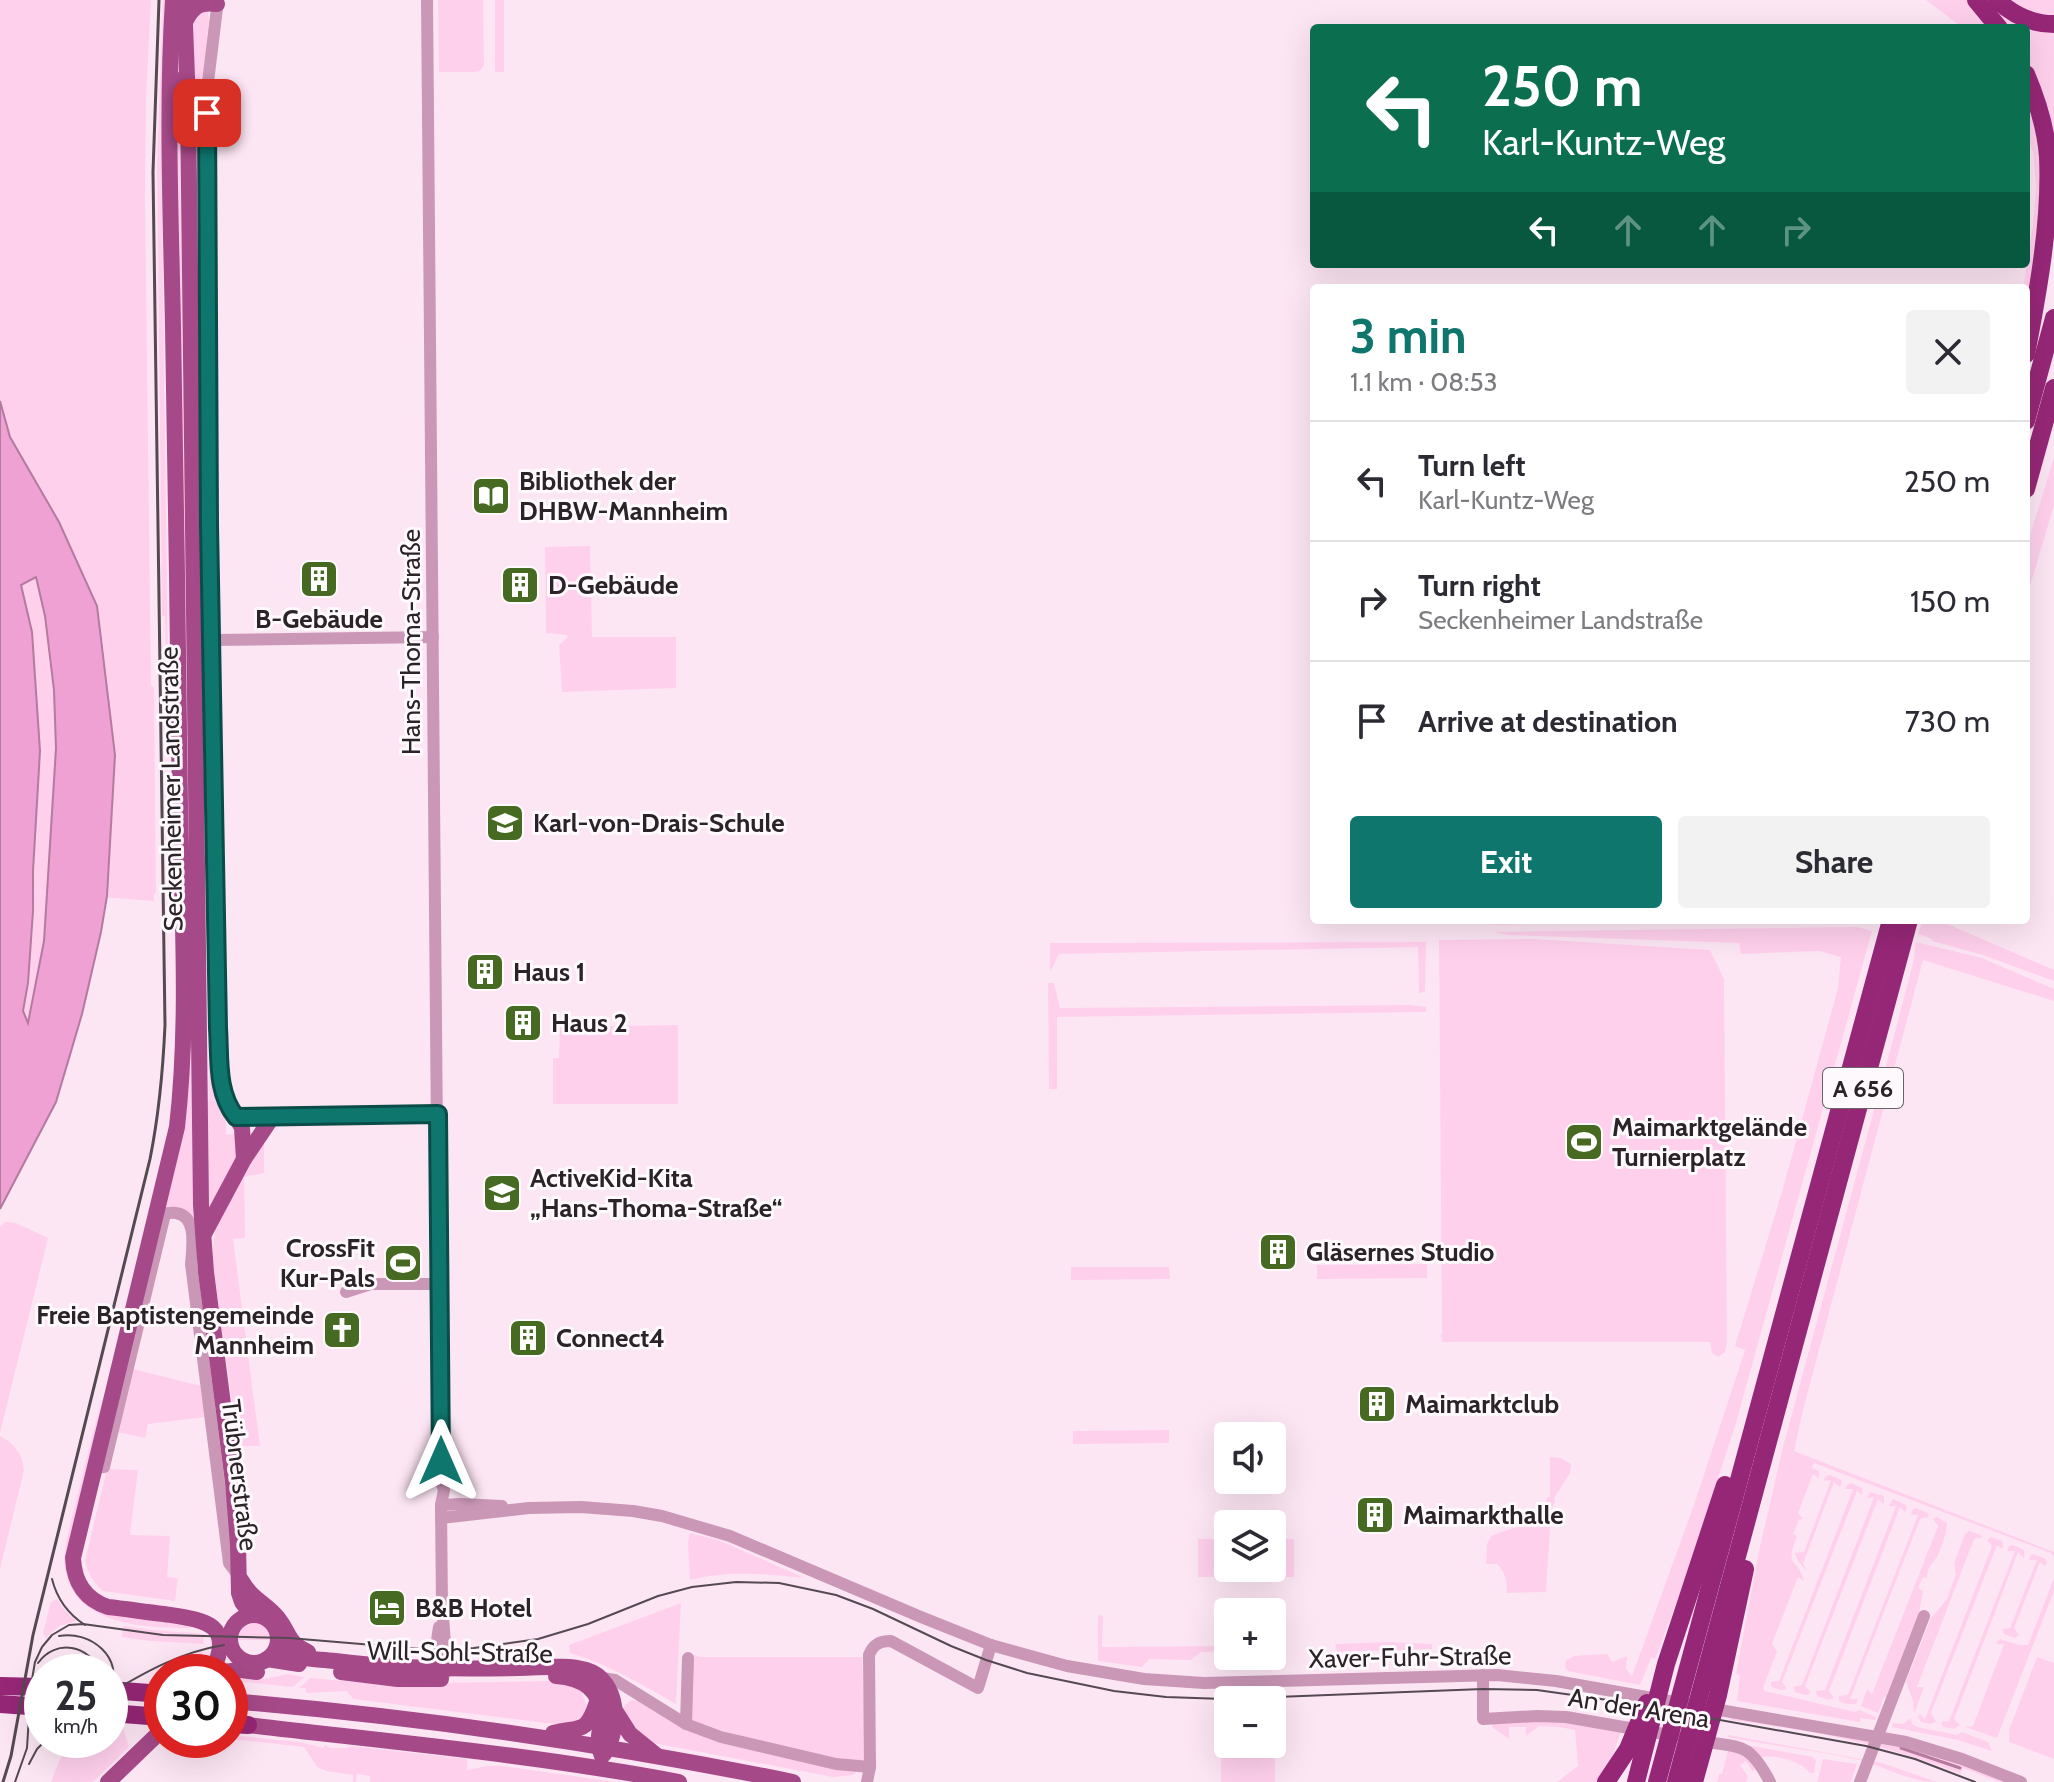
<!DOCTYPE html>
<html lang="en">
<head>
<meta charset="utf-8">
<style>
  :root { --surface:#fff; --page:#f2f2f3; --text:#2b2b33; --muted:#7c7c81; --line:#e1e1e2; --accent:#0f766e }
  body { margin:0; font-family:Cabin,sans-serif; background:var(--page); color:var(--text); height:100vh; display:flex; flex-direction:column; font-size:30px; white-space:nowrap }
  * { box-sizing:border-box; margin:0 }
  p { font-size:26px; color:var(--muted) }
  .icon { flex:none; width:44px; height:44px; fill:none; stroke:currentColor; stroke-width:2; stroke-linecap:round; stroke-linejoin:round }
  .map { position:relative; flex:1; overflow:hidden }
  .details { position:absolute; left:1310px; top:284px; width:720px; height:640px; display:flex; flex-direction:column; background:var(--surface); border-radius:8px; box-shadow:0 8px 32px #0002 }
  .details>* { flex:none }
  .banner { position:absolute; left:1310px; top:24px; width:720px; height:244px; border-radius:8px; box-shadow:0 8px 32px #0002; background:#0b6e4f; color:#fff; overflow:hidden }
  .controls { position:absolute; left:1214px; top:1422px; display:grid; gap:16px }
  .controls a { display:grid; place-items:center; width:72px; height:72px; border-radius:8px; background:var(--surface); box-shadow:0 8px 32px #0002; font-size:40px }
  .speed { position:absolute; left:24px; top:1654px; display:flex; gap:16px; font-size:40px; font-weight:700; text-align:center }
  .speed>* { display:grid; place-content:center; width:104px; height:104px; border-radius:50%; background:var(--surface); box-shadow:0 8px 32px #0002; line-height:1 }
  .speed small { font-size:20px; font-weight:400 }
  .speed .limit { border:12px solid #d22; background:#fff; color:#111 }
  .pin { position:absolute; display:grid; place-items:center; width:68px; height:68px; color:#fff; margin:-34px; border-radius:16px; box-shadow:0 4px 12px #0006 }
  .me { position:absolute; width:88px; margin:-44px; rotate:0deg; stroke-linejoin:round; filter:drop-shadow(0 0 6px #0008) }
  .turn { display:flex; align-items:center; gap:28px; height:168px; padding:0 40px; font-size:36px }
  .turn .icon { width:104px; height:104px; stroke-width:2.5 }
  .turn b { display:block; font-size:56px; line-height:68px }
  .lanes { display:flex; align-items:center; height:76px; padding:0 40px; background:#0003; justify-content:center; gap:40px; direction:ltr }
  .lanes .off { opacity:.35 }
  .round { display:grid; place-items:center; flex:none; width:84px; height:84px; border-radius:8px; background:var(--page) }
  .head { display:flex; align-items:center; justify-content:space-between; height:136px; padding:0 40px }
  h1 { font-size:48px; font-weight:800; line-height:60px; color:var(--accent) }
  .action { display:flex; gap:16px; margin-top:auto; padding:16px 40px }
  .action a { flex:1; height:92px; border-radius:8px; background:var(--accent); color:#fff; font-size:32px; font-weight:800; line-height:92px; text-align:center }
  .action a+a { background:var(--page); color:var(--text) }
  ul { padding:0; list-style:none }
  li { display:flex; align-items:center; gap:24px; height:120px; padding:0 40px; border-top:2px solid var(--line) }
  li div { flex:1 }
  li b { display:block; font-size:30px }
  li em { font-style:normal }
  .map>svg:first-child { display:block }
  .green { fill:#ffd0ec }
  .water { fill:#eea1d2; stroke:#b47b9f; stroke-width:2; fill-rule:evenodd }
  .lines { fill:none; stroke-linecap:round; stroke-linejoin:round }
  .stream { stroke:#b47b9f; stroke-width:3 }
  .minor { stroke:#cb97b7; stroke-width:12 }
  .major { stroke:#a64988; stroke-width:16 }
  .highway { stroke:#962777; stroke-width:18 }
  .tram { stroke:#554a51; stroke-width:2 }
  .rail { stroke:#554a51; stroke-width:3 }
  .route-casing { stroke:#0a4d48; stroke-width:20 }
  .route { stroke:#0f766e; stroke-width:14 }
  .labels { text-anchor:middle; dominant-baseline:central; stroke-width:6; stroke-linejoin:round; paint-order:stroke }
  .shield { fill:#fef9fc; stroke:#6a6368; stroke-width:2 }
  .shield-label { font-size:24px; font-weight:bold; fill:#2b2328 }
  .poi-label { font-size:26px; font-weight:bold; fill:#2b2328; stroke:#fef9fc; text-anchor:start }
  .street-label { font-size:26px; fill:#2b2328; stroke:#fef9fc }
</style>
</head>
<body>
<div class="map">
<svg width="2054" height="1782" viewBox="0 0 2054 1782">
  <rect width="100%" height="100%" fill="#fde6f4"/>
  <g class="green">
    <path d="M 0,0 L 151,0 L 146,98 L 145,198 L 151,685 L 154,688 L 156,893 L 154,894 L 154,901 L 101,897 L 90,987 L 68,1067 L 16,1075 L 0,986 Z"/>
    <path d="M 163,0 L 168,0 L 162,74 L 161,139 L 169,739 L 167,739 L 165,616 L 162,616 L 157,158 Z"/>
    <path d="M 438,0 L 483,0 L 484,64 L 481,70 L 475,72 L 439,72 Z"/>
    <rect x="495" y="0" width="9" height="72"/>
    <path d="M 1926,0 L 1969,0 L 1993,28 L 1963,28 Z"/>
    <path d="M 1985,0 L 1990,0 L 2054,29 L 2054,165 L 2033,76 L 2026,60 L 2026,28 L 2007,28 Z"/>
    <path d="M 2007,0 L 2054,0 L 2054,16 L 2028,12 Z"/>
    <path d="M 203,10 L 208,13 L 209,20 L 203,74 L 199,80 L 193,83 L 191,18 Z"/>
    <path d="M 2026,87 L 2037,122 L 2043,205 L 2026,303 L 2026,288 L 2023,288 L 2033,226 L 2036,186 L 2033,152 L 2026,135 Z"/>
    <path d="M 181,90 L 190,894 L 224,1449 L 234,1564 L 188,1212 L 180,1207 L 163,1209 L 180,1140 L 176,97 Z"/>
    <path d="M 193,95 L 200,100 L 202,106 L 202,509 L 215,1065 L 218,1094 L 226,1114 L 226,1135 L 237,1133 L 239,1152 L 209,1214 L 205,1105 L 209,1101 L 209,1057 C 204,756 195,456 197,156 L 193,141 Z"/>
    <path d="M 2054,457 L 2054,505 L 2026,600 L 2026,549 Z"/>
    <path d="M 590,546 L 592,637 L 676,637 L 676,688 L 562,692 L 559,645 L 567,638 L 567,635 L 546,633 L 545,547 Z"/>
    <path d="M 1538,920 L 1709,920 L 1487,925 Z"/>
    <path d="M 1923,920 L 1938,920 L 2054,970 L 2054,981 L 1983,955 L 1932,941 L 1932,939 L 1918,934 Z"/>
    <path d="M 1857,927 L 1872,931 L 1736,1423 L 1689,1568 L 1655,1659 L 1651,1658 L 1640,1685 L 1568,1671 L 1565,1668 L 1566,1660 L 1574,1656 L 1585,1655 L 1607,1654 L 1612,1662 L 1627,1656 L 1626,1669 L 1632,1676 L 1695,1502 L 1745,1350 L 1735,1346 L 1782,1192 L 1838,988 L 1841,957 L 1819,951 L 1741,954 L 1739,943 L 1508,935 L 1493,932 Z"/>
    <path d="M 1534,939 L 1710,950 L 1724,979 L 1727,1342 L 1725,1352 L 1718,1357 L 1712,1353 L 1710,1342 L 1442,1342 L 1442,1337 L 1440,1336 L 1442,1334 L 1439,940 Z"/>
    <path d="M 1426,942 L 1425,992 L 1419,993 L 1418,947 L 1059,954 L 1050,972 L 1050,943 Z"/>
    <path d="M 1916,942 L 1982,958 L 2054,989 L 2054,1001 L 1923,960 L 1803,1410 L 1794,1451 L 2054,1552 L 2054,1557 L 2051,1553 L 1814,1463 L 1812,1468 L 1819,1471 L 1819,1479 L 1813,1474 L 1798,1513 L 1803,1519 L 1799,1520 L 1793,1534 L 1797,1536 C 1784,1570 1797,1555 1804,1581 L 1798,1577 L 1772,1644 L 1777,1651 L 1763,1688 L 1765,1691 L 1855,1712 L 1859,1710 L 1876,1717 L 1875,1720 L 1860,1718 L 1860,1722 L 1737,1701 L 1740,1675 L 1736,1674 L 1759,1551 L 1783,1447 L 1891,1047 L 1913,963 Z"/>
    <path d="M 1048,983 L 1054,983 L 1060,1008 L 1410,1005 L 1426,1007 L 1426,1012 L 1057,1017 L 1057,1089 L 1049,1089 Z"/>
    <path d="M 678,1025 L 678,1104 L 553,1104 L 553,1058 L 559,1058 L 560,1027 Z"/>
    <path d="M 264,1135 L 264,1173 L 244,1177 L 245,1238 L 233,1239 L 260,1446 L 238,1446 L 215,1279 L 212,1256 L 215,1230 Z"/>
    <path d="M 5,1222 L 16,1223 L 48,1238 L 0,1433 L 0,1227 Z"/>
    <path d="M 1427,1264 L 1427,1278 L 1317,1279 L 1317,1265 Z"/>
    <path d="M 1071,1267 L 1169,1267 L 1170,1279 L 1071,1280 Z"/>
    <path d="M 133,1369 L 201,1386 L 205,1417 L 148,1424 L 145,1438 L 117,1432 Z"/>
    <path d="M 101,1401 L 89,1467 L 70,1544 L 85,1599 L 193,1626 L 190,1628 C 147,1628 79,1626 66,1574 C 63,1564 65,1552 66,1542 Z"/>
    <path d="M 1169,1430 L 1169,1443 L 1073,1444 L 1073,1431 Z"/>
    <path d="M 0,1436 C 15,1444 22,1453 24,1470 L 0,1569 Z"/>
    <path d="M 1550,1457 L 1561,1458 L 1571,1464 L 1570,1473 L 1554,1498 L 1555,1501 L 1551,1512 L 1546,1592 L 1507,1593 C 1507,1581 1506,1573 1497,1564 L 1486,1564 L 1487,1544 L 1491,1536 C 1520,1524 1533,1528 1548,1497 L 1550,1497 Z"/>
    <path d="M 107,1469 L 138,1470 L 130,1535 L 170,1536 L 167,1577 L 178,1578 L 175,1601 L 103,1591 C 93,1582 88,1574 85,1561 Z"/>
    <path d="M 1830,1475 L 1840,1479 L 1842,1482 L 1840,1487 L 1834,1482 L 1803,1564 L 1808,1572 L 1798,1561 L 1795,1553 L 1804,1552 L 1831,1480 L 1823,1481 L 1826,1476 Z"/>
    <path d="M 1851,1483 L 1862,1488 L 1862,1495 L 1857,1491 L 1782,1682 L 1787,1689 C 1783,1691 1775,1689 1771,1686 L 1771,1682 L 1779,1681 L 1853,1489 L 1845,1489 L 1847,1485 Z"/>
    <path d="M 1870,1492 L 1884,1496 L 1884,1504 L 1878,1499 L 1805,1686 L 1811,1693 L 1806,1695 L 1795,1692 L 1793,1687 L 1802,1685 L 1874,1497 L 1867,1498 Z"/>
    <path d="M 1893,1499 L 1906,1505 L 1907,1508 L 1905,1512 L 1900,1507 L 1829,1691 L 1834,1698 L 1829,1700 L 1817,1696 L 1816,1691 L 1825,1690 L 1896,1506 L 1889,1506 Z"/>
    <path d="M 1915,1508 L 1928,1513 L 1929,1517 L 1920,1519 L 1850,1699 L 1858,1699 L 1856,1704 C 1851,1705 1842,1704 1839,1700 L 1839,1696 L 1848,1695 L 1918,1515 L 1911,1514 L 1912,1510 Z"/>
    <path d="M 1937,1517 L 1947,1523 C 1947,1532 1942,1546 1938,1555 C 1933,1564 1927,1566 1927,1578 L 1923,1577 L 1918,1588 L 1923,1591 L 1919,1614 L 1886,1697 L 1884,1697 L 1878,1713 L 1861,1706 L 1867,1689 L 1872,1694 L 1938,1526 L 1933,1519 Z"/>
    <path d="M 1969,1531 L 1981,1535 L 1982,1538 L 1974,1539 L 1917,1687 L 1924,1687 L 1914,1714 L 1913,1701 L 1906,1682 L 1931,1618 L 1947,1599 L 1956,1574 L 1954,1563 L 1965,1534 Z"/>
    <path d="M 690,1533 L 718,1540 L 805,1578 C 766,1574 729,1570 690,1580 L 688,1543 Z"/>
    <path d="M 1991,1537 L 2002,1541 L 2003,1547 L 2002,1549 L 1997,1545 L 1931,1713 L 1936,1722 L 1931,1724 L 1921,1722 L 1918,1717 L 1920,1714 L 1925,1719 L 1992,1546 L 1987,1540 Z"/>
    <path d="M 1198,1539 L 1228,1539 L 1228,1568 L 1233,1568 L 1233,1577 L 1198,1577 Z"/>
    <path d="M 1272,1539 L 1294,1539 L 1294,1577 L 1259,1577 L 1259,1568 L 1272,1568 Z"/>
    <path d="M 2013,1545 L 2024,1550 L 2024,1558 L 2018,1552 L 1954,1719 L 1960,1725 L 1954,1729 L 1943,1727 L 1941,1722 L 1949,1721 L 2015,1551 L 2007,1551 L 2009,1546 Z"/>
    <path d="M 2033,1554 L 2046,1559 L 2047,1563 L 2045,1566 L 2040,1562 L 2014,1628 L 2019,1635 L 2015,1638 L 2004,1634 L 2002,1629 L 2010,1628 L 2037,1560 L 2029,1560 L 2030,1556 Z"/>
    <path d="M 2054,1578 L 2054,1591 L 1997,1738 L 1965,1727 L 1973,1726 L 2004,1644 L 1996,1644 L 2000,1639 L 2019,1645 L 2028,1645 Z"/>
    <path d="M 57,1599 L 63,1608 L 76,1621 L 59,1626 L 46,1638 L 43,1633 L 51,1602 Z"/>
    <path d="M 681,1603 L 676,1704 C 641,1684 608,1664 570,1653 L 569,1645 Z"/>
    <path d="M 1098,1615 L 1103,1616 L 1102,1647 L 1225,1646 L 1225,1651 L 1201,1652 L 1191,1660 L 1149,1659 L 1142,1667 L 1098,1661 Z"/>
    <path d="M 248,1621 L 257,1621 L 267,1627 L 273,1640 L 235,1640 L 238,1629 Z"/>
    <path d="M 123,1626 L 153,1630 L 204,1634 L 203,1644 L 151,1641 L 122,1637 Z"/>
    <path d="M 1390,1642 L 1432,1644 L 1432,1649 L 1337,1652 L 1335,1644 Z"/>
    <path d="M 202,1651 L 203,1655 L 210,1654 L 198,1672 L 162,1672 L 162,1690 L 150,1689 C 163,1664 176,1660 202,1651 Z"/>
    <path d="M 692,1654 L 700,1657 L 862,1657 L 866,1761 C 808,1758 743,1738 688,1719 Z"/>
    <path d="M 2037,1657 L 2054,1663 L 2054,1759 L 2009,1742 L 2009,1730 Z"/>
    <path d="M 287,1674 L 304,1677 L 293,1687 L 235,1681 L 230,1682 C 239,1676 249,1680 261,1679 C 270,1678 279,1676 287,1674 Z"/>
    <path d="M 310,1678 L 411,1687 L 435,1683 L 547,1681 L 566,1683 L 580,1689 L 587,1706 C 581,1729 565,1724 546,1723 L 353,1699 L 347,1691 L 306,1693 L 306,1688 L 299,1688 Z"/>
    <path d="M 631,1700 L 640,1701 L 682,1728 L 856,1772 L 853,1775 L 833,1777 L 653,1743 L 638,1737 L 622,1713 L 624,1706 Z"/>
    <path d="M 1731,1717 L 1910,1748 L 1941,1757 L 2009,1782 L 1999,1782 L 1963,1768 L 1960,1774 C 1887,1744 1809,1730 1731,1720 Z"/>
    <path d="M 1911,1718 L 1912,1724 L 1917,1727 L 1957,1735 L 1962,1732 L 1988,1742 L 1992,1751 L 1958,1740 L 1892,1727 L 1893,1723 L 1903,1724 Z"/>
    <path d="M 1557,1721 L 1621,1732 L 1611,1759 L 1597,1782 L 1557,1782 L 1578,1766 L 1575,1730 L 1559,1727 L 1539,1726 L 1526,1736 L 1526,1727 L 1509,1727 L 1509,1739 L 1492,1727 L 1494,1722 Z"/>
    <path d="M 110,1727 L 123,1728 L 129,1747 L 93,1782 L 51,1782 C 57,1766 62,1750 77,1740 L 110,1740 Z"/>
    <path d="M 1221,1727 L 1228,1727 L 1228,1744 L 1272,1744 L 1272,1729 L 1275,1729 L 1275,1782 L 1221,1782 Z"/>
    <path d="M 230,1735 L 300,1742 L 324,1748 L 324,1745 L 331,1748 L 346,1748 L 352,1746 L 467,1759 L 467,1770 L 487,1766 L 502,1766 L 615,1782 L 370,1782 L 370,1776 L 357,1774 L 356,1782 L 353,1782 L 353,1775 L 327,1771 L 317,1767 L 304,1747 L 230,1739 Z"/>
    <path d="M 1728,1735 L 1882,1763 L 1937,1782 C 1908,1782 1887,1767 1859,1760 C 1816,1750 1771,1746 1728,1737 Z"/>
    <path d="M 1746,1745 L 1813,1757 L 1816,1760 L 1814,1773 L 1810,1773 C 1801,1761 1777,1755 1762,1757 L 1755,1749 Z"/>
    <path d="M 1728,1750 L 1744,1753 L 1756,1766 L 1753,1772 L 1746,1761 L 1740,1765 L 1748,1777 L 1746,1782 L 1717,1782 L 1719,1774 L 1722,1774 Z"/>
    <path d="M 1823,1759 L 1857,1764 L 1851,1782 L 1817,1782 Z"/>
  </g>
  <path class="water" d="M 0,401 L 10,437 L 59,522 L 97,606 L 115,755 L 107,896 L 101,932 L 82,1014 L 56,1102 L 0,1209 ZM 36,577 L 45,616 L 54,690 L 56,748 L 44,941 L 28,1023 L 23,1011 L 28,983 L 33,911 L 33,871 L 40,751 L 32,632 L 21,585 Z"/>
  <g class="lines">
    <path class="stream" d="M 1901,1748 L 1960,1768"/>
    <g class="minor">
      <path d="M 218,0 L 207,90 L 206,161 L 209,525 L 218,1028 C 220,1058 216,1092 236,1117 L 438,1114"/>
      <path d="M 427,0 L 440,1479 L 444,1490 L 441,1505 L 442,1604 L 447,1669 L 444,1675"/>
      <path d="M 212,640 L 433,637"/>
      <path d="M 156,1215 C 162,1214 170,1212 176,1213 C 198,1216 192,1249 191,1264 L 229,1563 L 239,1576"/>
      <path d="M 346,1292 L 371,1284 L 439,1284"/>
      <path d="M 94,1468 L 104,1467 L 165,1214"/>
      <path d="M 441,1505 L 460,1504 L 502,1506"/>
      <path d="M 441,1518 L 529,1508 L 581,1507 L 633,1511 L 662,1516 L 730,1536 L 921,1617 L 991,1645 L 1067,1666 L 1144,1679 L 1204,1683 L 1497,1675 L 1556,1681 L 1686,1704"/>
      <path d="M 439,1627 C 436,1643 435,1660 441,1675"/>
      <path d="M 1483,1675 L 1483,1719 L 1537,1716 L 1566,1717 L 1675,1736"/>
      <path d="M 596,1677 L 615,1680 L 686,1724 L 721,1737 L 836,1764 L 870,1767"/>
      <path d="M 1708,1708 L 1906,1742 L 1962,1759 L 2021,1782"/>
      <path d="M 686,1724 L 688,1658"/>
      <path d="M 1701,1741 C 1742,1748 1749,1742 1770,1782"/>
      <path d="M 867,1782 L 870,1767 L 869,1655 C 873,1645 879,1641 891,1641 L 978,1688 L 991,1645"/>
      <path d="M 1860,1782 L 1924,1616"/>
    </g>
    <g class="major">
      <path d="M 173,0 C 166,109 171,218 173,327 C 176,487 178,646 180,806 C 182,913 189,1021 177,1127 L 73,1558 C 74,1581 84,1599 108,1607 C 127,1609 145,1612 164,1614 C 203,1620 236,1622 212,1672"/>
      <path d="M 184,0 L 188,102 L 201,1205 L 206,1272 L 233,1482 L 238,1544 L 239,1593 L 242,1602 L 252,1615"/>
      <path d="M 185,22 C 193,6 199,2 217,4"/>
      <path d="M 180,80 L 187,87 L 207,90"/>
      <path d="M 236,1117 L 242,1128 L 244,1159"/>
      <path d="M 204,1234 L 244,1159 L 273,1116"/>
      <path d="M 241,1580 C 253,1601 265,1602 278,1618 C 290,1633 287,1643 308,1652"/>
      <circle cx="254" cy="1639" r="24"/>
      <path d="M 278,1643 C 282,1648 286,1652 292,1655 C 305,1660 321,1659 335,1661 C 396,1669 457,1669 519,1668 C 540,1668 566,1664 586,1670 C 620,1680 621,1729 604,1754"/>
      <path d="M 267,1659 L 299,1664"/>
      <path d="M 223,1672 L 241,1670 L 257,1672"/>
      <path d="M 341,1672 L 398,1679 L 441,1679"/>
      <path d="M 556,1676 C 582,1678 602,1689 601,1719 C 600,1733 596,1742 602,1756"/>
      <path d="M 230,1701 C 419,1717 607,1744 793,1782"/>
      <path d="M 616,1712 L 630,1734 L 656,1755"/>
      <path d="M 248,1725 C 392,1742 536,1755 679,1782"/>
      <path d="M 553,1733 C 581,1726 586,1735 597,1702"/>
      <path d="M 108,1782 L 162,1730"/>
    </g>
    <g class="highway">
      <path d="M 1976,0 L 1999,28"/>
      <path d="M 1997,0 C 2013,15 2032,24 2054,24"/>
      <path d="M 2026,74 C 2037,100 2046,128 2048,157 C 2051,221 2038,292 2026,354"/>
      <path d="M 2026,421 L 2054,318"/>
      <path d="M 2026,489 L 2054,388"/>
      <path d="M 0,1686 L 42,1687"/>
      <path d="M 110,1690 L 162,1694"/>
      <path d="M 0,1704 L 42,1707"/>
      <path d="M 110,1713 L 162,1717"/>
      <path d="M 230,1724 L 248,1725"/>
      <path d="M 1606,1782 L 1628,1749 L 1647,1703"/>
      <path d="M 1636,1782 L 1666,1664 L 1725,1485"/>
      <path d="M 1657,1782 L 1891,920"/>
      <path d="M 1676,1782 L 1909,920"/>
      <path d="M 1694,1782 L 1718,1695 L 1745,1569"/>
    </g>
    <g class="tram">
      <path d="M 52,1579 C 57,1599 68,1614 85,1625"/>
      <path d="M 59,1636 C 90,1630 125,1658 110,1690"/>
      <path d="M 38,1663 C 56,1638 89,1645 101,1672"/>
      <path d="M 110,1693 C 147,1671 181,1652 224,1645"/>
      <path d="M 29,1764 L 37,1749 L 46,1740"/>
      <path d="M 15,1782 L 27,1748 L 31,1685 L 35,1662 L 42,1647 L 52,1635 L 69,1625 L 83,1624 L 163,1635 L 289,1638 L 421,1649 L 474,1648 L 538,1639 L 588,1624 L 658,1596 L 692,1587 L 736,1582 L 779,1583 L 836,1595 L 873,1609 L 951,1646 L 986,1660 L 1027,1673 L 1114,1691 L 1166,1697 L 1224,1699 L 1483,1689 L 1537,1690 L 1608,1700 L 1866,1746 L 1915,1759 L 1975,1782"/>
    </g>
    <path class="rail" d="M 3,1782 L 11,1756 L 33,1635 L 150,1159 C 159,1114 163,1070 165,1025 L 153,172 L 159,0"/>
  </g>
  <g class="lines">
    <g class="route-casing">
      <path id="route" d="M 207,113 L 209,525 L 218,1028 C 220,1058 216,1092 236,1117 L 438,1114 L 441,1461"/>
    </g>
    <use href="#route" class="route"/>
  </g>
  <defs>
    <g id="library-square" transform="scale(2)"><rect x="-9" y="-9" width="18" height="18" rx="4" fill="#476a23" stroke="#fef9fc"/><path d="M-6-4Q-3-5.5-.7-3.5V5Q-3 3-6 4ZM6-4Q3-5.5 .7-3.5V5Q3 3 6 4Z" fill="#fff"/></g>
    <g id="building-square" transform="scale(2)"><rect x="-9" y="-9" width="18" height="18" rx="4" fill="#476a23" stroke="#fef9fc"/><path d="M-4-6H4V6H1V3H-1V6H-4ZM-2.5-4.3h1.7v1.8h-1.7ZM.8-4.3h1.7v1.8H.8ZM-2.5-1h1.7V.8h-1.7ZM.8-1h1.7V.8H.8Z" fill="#fff"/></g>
    <g id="school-square" transform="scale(2)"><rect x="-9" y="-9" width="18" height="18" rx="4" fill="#476a23" stroke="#fef9fc"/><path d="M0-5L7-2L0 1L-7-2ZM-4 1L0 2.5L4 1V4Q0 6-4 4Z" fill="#fff"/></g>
    <g id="stadium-square" transform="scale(2)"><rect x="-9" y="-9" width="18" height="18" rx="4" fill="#476a23" stroke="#fef9fc"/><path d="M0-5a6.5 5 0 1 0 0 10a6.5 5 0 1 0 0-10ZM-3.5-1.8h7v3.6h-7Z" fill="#fff"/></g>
    <g id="church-square" transform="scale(2)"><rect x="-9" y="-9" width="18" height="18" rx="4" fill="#476a23" stroke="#fef9fc"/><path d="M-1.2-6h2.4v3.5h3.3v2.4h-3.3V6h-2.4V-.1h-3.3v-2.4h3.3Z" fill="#fff"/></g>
    <g id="hotel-square" transform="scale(2)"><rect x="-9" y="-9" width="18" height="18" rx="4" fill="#476a23" stroke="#fef9fc"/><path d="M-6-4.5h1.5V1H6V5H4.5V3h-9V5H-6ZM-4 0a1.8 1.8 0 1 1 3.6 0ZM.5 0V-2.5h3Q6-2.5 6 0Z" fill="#fff"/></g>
  </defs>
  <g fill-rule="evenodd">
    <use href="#library-square" x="491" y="496"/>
    <use href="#building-square" x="319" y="579"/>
    <use href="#building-square" x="520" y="585"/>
    <use href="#school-square" x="505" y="823"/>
    <use href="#building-square" x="485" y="972"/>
    <use href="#building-square" x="523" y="1023"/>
    <use href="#stadium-square" x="1584" y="1142"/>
    <use href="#school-square" x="502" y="1193"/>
    <use href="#building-square" x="1278" y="1252"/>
    <use href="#stadium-square" x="403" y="1263"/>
    <use href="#church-square" x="342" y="1330"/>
    <use href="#building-square" x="528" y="1338"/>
    <use href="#building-square" x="1377" y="1404"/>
    <use href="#building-square" x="1375" y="1515"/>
    <use href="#hotel-square" x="387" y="1608"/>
  </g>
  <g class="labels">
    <rect class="shield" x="1823" y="1068" width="80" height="40" rx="6"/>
    <g class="shield-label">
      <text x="1863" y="1088">A 656</text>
    </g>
    <g class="poi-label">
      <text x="519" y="481">Bibliothek der<tspan x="519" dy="30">DHBW-Mannheim</tspan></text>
      <text x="548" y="585">D-Gebäude</text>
      <text x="319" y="619" text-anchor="middle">B-Gebäude</text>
      <text x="533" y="823">Karl-von-Drais-Schule</text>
      <text x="513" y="972">Haus 1</text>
      <text x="551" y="1023">Haus 2</text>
      <text x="1612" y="1127">Maimarktgelände<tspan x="1612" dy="30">Turnierplatz</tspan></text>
      <text x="530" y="1178">ActiveKid-Kita<tspan x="530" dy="30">„Hans-Thoma-Straße“</tspan></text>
      <text x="375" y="1248" text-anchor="end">CrossFit<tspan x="375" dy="30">Kur-Pals</tspan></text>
      <text x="1306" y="1252">Gläsernes Studio</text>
      <text x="314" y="1315" text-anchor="end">Freie Baptistengemeinde<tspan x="314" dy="30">Mannheim</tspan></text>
      <text x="556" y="1338">Connect4</text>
      <text x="1405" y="1404">Maimarktclub</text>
      <text x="1403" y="1515">Maimarkthalle</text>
      <text x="415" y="1608">B&amp;B Hotel</text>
    </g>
    <g class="street-label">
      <text transform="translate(411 642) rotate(-90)">Hans-Thoma-Straße</text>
      <text transform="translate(171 789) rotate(-91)">Seckenheimer Landstraße</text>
      <text transform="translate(240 1475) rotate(83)">Trübnerstraße</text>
      <text transform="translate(460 1652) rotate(1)">Will-Sohl-Straße</text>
      <text transform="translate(1410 1657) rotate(-1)">Xaver-Fuhr-Straße</text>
      <text transform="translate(1639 1708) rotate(9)">An der Arena</text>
    </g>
  </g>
</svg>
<div class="controls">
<a><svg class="icon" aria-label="sound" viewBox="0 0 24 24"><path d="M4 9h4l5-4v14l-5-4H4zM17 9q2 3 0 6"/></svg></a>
<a><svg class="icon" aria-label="layers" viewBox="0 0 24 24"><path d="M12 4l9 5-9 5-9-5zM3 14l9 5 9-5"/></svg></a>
<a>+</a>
<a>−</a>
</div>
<div class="speed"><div>25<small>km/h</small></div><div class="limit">30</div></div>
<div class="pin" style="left:207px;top:113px;background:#d93025"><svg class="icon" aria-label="arrive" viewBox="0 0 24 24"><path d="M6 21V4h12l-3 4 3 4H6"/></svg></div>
<svg class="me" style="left:441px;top:1461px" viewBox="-20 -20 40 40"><path d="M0-17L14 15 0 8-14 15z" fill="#0f766e" stroke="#fff" stroke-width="4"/></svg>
<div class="banner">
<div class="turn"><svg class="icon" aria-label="left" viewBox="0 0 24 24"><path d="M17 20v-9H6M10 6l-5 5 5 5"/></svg><div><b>250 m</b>Karl-Kuntz-Weg</div></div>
<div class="lanes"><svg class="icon" aria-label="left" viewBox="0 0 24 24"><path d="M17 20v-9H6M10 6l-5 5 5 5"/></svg><svg class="icon off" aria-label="ahead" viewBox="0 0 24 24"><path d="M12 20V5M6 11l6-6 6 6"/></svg><svg class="icon off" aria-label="ahead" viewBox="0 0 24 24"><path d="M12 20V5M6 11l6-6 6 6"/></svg><svg class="icon off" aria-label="right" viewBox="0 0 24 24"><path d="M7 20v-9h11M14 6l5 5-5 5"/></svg></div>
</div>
<section class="details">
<div class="head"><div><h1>3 min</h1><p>1.1 km · 08:53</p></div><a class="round"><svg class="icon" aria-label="close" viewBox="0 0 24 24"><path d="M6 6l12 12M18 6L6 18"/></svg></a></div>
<ul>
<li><svg class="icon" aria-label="left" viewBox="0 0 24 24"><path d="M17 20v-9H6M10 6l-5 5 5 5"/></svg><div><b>Turn left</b><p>Karl-Kuntz-Weg</p></div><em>250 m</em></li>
<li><svg class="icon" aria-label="right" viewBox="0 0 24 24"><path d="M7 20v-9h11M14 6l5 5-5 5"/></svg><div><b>Turn right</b><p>Seckenheimer Landstraße</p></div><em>150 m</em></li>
<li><svg class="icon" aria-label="arrive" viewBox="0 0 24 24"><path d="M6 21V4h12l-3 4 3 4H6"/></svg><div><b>Arrive at destination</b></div><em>730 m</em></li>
</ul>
<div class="action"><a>Exit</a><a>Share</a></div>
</section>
</div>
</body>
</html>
